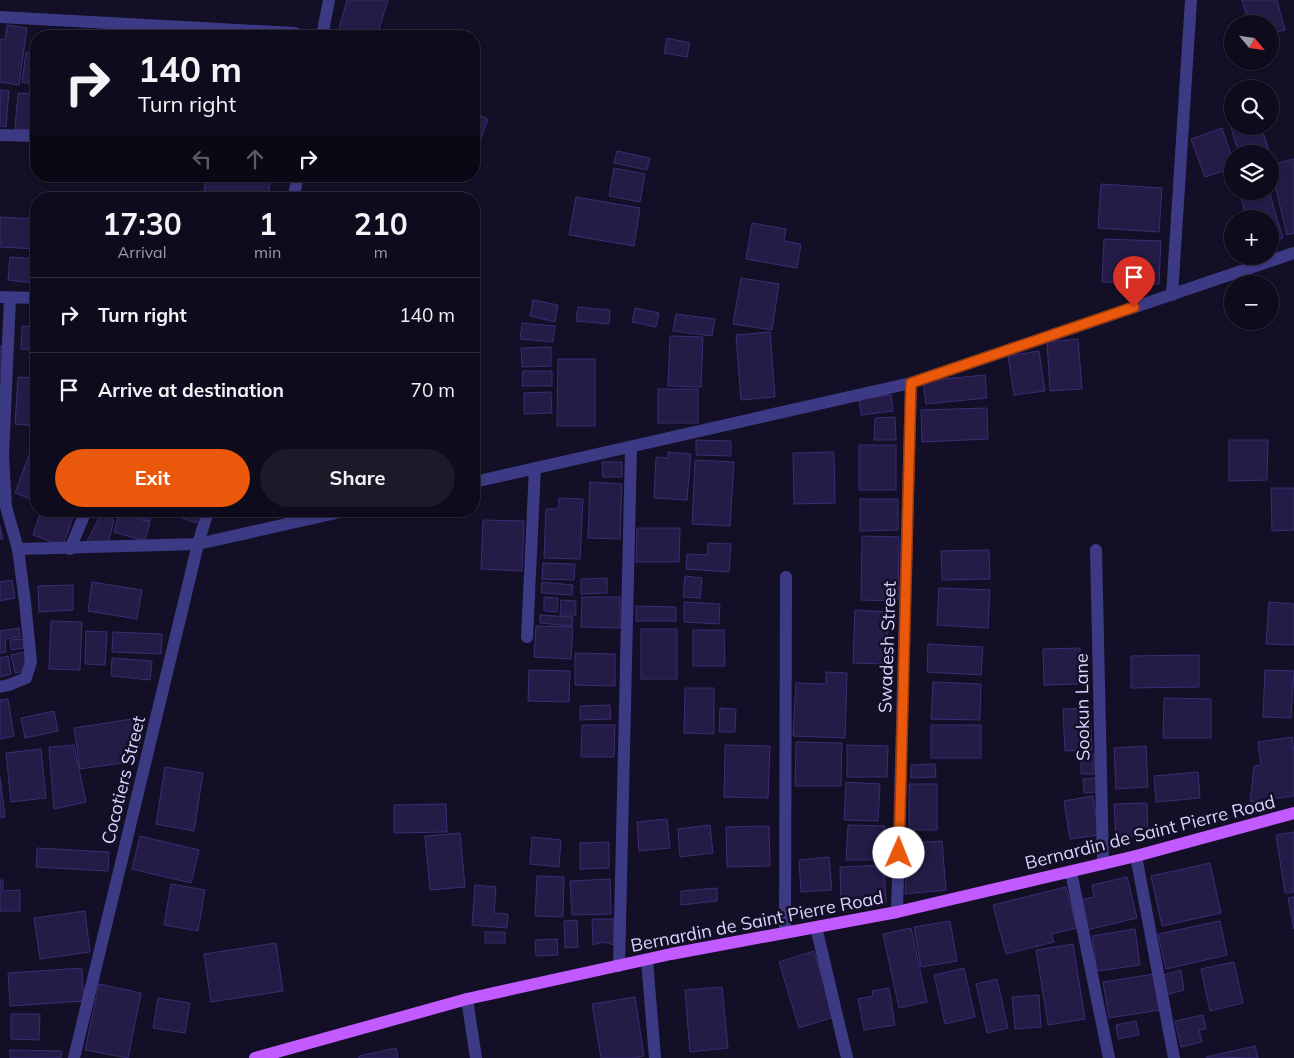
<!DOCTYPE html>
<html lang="en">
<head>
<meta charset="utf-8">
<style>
  :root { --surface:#0e0b1c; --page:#1c1929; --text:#f1f3f6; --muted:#9b9ba3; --line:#2e2b3b; --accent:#ea580c }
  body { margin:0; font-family:Mulish,sans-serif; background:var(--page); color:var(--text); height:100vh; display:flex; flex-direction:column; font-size:19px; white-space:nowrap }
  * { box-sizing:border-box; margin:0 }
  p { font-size:16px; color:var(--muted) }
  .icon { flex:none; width:28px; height:28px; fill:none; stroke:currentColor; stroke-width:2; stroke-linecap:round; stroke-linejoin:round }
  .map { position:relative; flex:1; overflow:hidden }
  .side { position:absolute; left:30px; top:192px; width:450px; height:325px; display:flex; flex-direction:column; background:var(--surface); border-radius:20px; box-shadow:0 1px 4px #0004,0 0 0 1px var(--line) }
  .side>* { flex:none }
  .guide { position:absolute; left:30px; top:30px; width:450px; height:152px; border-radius:20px; box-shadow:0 1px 4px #0004,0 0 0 1px var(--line); background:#0e0b1c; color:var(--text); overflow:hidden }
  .needle { width:32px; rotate:119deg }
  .fabs { position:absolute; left:1224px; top:15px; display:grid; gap:10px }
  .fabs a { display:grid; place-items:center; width:55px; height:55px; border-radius:50%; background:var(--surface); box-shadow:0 1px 4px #0004,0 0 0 1px var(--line); font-size:25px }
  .pin { position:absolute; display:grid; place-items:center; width:42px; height:42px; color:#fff; margin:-51px -21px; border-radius:50% 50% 50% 0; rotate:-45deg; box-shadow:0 0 5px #0007 }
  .pin .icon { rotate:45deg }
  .me { position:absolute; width:55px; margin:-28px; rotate:1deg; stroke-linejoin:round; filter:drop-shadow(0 0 4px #0008) }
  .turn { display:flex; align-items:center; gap:18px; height:105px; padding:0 25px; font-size:22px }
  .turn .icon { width:65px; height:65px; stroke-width:2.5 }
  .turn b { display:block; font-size:35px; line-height:42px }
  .lanes { display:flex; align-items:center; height:48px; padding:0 25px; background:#0003; justify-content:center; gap:25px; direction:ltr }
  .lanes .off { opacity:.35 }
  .eta { display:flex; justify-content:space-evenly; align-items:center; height:85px; text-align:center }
  .eta b { font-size:30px; font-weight:700; line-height:35px }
  .primary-button { display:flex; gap:10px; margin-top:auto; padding:10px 25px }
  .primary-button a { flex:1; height:58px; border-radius:30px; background:var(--accent); color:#fff; font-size:20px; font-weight:700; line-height:58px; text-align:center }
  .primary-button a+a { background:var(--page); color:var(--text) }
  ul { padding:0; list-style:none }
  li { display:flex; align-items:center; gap:15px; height:75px; padding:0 25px; border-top:1px solid var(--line) }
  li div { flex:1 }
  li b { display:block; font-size:19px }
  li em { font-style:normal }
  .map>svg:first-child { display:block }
  .building { fill:#241b47; stroke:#3b2d73 }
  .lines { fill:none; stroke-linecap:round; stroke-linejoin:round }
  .minor { stroke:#3d3a85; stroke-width:12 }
  .major { stroke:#c25bff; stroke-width:12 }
  .route-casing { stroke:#983908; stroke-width:12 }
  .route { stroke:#ea580c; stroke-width:9 }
  .labels { text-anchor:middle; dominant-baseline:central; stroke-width:5; stroke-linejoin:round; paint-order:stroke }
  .street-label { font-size:18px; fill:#d9d4ff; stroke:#130f26 }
</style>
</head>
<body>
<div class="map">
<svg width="1294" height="1058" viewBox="0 0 1294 1058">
  <rect width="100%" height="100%" fill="#130f26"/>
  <g class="building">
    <path d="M 347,0 L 388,0 L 377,36 L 352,36 L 338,32 Z"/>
    <path d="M 1242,0 L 1277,0 L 1285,30 L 1270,34 L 1270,24 L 1249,24 Z"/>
    <path d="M 7,25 L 27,28 L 19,85 L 0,82 L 0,39 L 5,40 Z"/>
    <path d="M 667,38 L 690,43 L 687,57 L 664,53 Z"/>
    <path d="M 26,52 L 36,54 L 36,85 L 22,82 Z"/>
    <path d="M 0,90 L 9,91 L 6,127 L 0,126 Z"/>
    <path d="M 18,93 L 36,94 L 36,130 L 15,129 Z"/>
    <path d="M 1232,102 L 1232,126 L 1261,126 L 1270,154 L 1239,154 L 1224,105 Z"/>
    <path d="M 474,113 L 488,119 L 474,158 Z"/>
    <path d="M 1222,128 L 1232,158 L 1232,168 L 1205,177 L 1191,139 Z"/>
    <path d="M 617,151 L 650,158 L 647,170 L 614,163 Z"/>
    <path d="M 1294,159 L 1294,233 L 1287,235 L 1270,165 Z"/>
    <path d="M 614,168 L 645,174 L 640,202 L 609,196 Z"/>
    <path d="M 237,176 L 271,176 L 268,199 L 203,199 L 206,178 L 237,182 Z"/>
    <path d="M 1101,184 L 1162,188 L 1159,232 L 1098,228 Z"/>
    <path d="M 1239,191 L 1269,191 L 1283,238 L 1270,242 L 1270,219 L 1247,219 Z"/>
    <path d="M 576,197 L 640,208 L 634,246 L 569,235 Z"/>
    <path d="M 0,217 L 36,219 L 36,249 L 0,247 Z"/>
    <path d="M 752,223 L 786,229 L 784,241 L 801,244 L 797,268 L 746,259 Z"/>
    <path d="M 1104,239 L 1161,241 L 1159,284 L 1102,282 Z"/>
    <path d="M 10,257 L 35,259 L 33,283 L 8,280 Z"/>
    <path d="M 741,278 L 779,284 L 772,330 L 733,324 Z"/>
    <path d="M 533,300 L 558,305 L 555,322 L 530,316 Z"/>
    <path d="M 578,307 L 610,310 L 609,324 L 576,321 Z"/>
    <path d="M 635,308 L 659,313 L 656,327 L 632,322 Z"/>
    <path d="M 676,314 L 715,319 L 712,336 L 673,331 Z"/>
    <path d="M 522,323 L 555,326 L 553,342 L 520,339 Z"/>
    <path d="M 22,326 L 36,327 L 36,371 L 35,371 L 36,350 L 21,349 Z"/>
    <path d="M 770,332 L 775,397 L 741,400 L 736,335 Z"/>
    <path d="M 670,336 L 703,337 L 701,387 L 668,386 Z"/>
    <path d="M 1078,339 L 1082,389 L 1050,391 L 1047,342 Z"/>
    <rect x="0" y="346" width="3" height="30"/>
    <path d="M 551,347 L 551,366 L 522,367 L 521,348 Z"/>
    <path d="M 1039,351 L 1045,391 L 1014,395 L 1008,356 Z"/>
    <path d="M 558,359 L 595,359 L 595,426 L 557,426 Z"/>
    <path d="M 523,371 L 552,371 L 552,386 L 522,386 Z"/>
    <path d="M 985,375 L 987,398 L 926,404 L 923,381 Z"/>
    <path d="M 18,377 L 36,378 L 36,426 L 15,424 Z"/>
    <rect x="658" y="389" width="40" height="34"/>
    <path d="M 551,392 L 552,413 L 524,414 L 524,393 Z"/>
    <path d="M 891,395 L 893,411 L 861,415 L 859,399 Z"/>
    <path d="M 987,408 L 988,439 L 922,442 L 921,410 Z"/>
    <path d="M 895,417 L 896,440 L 874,440 L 875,418 Z"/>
    <path d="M 696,440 L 731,441 L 731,456 L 696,455 Z"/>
    <path d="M 1229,440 L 1268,440 L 1267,480 L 1229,481 Z"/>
    <rect x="859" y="445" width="37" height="45"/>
    <path d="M 32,447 L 36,449 L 36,501 L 15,493 Z"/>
    <path d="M 668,452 L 691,454 L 687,500 L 654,498 L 656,457 L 668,458 Z"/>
    <path d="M 834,452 L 835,503 L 794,504 L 793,453 Z"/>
    <path d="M 695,460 L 734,462 L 730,526 L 692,524 Z"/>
    <path d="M 602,462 L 622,462 L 622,477 L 603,477 Z"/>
    <path d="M 590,482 L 622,484 L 620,539 L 588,538 Z"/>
    <path d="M 1271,488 L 1294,488 L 1294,530 L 1272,531 Z"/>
    <path d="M 559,498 L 583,499 L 580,559 L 544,558 L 546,509 L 558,509 Z"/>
    <path d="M 860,499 L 898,499 L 898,530 L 860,531 Z"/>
    <path d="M 41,511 L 75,511 L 63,546 L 33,535 Z"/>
    <path d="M 121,511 L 153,511 L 150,521 Z"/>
    <path d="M 163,511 L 200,511 L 196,523 Z"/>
    <path d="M 119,514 L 150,522 L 145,541 L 114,532 Z"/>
    <path d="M 100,516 L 114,520 L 108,545 L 87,541 Z"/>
    <path d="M 483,520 L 524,521 L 522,571 L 481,569 Z"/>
    <path d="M 0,526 L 3,539 L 0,539 Z"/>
    <path d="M 637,528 L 680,528 L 679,562 L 636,562 Z"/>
    <path d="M 862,536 L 899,537 L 898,601 L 861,600 Z"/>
    <path d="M 708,543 L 731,544 L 729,572 L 686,569 L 687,554 L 707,555 Z"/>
    <path d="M 989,550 L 990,579 L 942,580 L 941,551 Z"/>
    <path d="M 543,563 L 575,564 L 574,580 L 542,579 Z"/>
    <path d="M 685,576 L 702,578 L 700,598 L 683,597 Z"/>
    <path d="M 607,578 L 607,593 L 581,594 L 581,579 Z"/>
    <path d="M 12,580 L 15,598 L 0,601 L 0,582 Z"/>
    <path d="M 92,582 L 142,590 L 137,619 L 88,611 Z"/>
    <path d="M 542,582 L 573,585 L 572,595 L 541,593 Z"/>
    <path d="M 73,585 L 73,610 L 39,612 L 38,586 Z"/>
    <path d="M 939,588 L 990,590 L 988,628 L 937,625 Z"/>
    <path d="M 544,597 L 558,598 L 557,612 L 544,611 Z"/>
    <path d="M 582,597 L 620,597 L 620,628 L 581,627 Z"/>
    <path d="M 561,600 L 576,601 L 576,615 L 560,615 Z"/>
    <path d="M 684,602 L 720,604 L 719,624 L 684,622 Z"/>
    <path d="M 1269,602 L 1294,604 L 1294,645 L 1266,644 Z"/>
    <path d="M 636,606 L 676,607 L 676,621 L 636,621 Z"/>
    <path d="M 855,610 L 889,612 L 886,664 L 853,663 Z"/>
    <path d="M 540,615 L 573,617 L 572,626 L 540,623 Z"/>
    <path d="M 51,621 L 82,622 L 80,670 L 49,669 Z"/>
    <path d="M 536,626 L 573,627 L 571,659 L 534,657 Z"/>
    <path d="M 19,628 L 20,637 L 5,639 L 6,652 L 0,653 L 0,631 Z"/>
    <rect x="641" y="629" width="36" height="50"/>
    <path d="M 693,630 L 724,630 L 725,666 L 693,666 Z"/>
    <path d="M 86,631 L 107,632 L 105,665 L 85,664 Z"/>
    <path d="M 113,632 L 162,634 L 161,654 L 112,652 Z"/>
    <path d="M 23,639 L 24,648 L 11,650 L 10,640 Z"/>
    <path d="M 928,644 L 983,647 L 981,675 L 927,672 Z"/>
    <path d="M 1080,648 L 1081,684 L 1044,685 L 1043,649 Z"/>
    <path d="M 25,652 L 25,671 L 15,673 L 11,655 Z"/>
    <path d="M 575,653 L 615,654 L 615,686 L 575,685 Z"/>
    <path d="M 1199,655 L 1199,687 L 1131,688 L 1131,656 Z"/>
    <path d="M 8,656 L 11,674 L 0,677 L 0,658 Z"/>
    <path d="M 112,658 L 152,661 L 150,680 L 111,676 Z"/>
    <path d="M 529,670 L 570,671 L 569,702 L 528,701 Z"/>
    <path d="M 1265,670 L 1294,671 L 1291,718 L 1263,717 Z"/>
    <path d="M 826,672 L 847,673 L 845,738 L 793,736 L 796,683 L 826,684 Z"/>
    <path d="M 933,682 L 981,684 L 980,720 L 931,719 Z"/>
    <path d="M 685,688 L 714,688 L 714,734 L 684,733 Z"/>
    <path d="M 1164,698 L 1211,699 L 1211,738 L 1163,738 Z"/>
    <path d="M 8,699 L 14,736 L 0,739 L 0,700 Z"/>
    <path d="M 610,705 L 611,719 L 580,720 L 580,706 Z"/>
    <path d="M 720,708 L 736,709 L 735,732 L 719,732 Z"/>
    <path d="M 1090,708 L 1092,750 L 1065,751 L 1063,709 Z"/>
    <path d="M 54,711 L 58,731 L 25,738 L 21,718 Z"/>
    <path d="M 145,717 L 136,761 L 80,769 L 74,728 Z"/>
    <path d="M 582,725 L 615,725 L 614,757 L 581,757 Z"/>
    <rect x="931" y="725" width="50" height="33"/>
    <path d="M 1292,737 L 1294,752 L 1294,796 L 1250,802 L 1254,766 L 1261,765 L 1258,742 Z"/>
    <path d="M 796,742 L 842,743 L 841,786 L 795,786 Z"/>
    <path d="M 74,745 L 86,802 L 54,809 L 49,747 Z"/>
    <path d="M 725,745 L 770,746 L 768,798 L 724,797 Z"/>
    <path d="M 847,745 L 888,746 L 887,777 L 847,777 Z"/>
    <path d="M 1146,746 L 1148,787 L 1116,789 L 1114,748 Z"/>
    <path d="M 41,749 L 46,798 L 11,802 L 6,753 Z"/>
    <path d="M 1094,754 L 1094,774 L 1081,774 L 1081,755 Z"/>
    <path d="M 935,764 L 936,777 L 911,778 L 911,765 Z"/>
    <path d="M 165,767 L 203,773 L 194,831 L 156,824 Z"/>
    <path d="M 1198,772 L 1200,798 L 1156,802 L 1154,776 Z"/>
    <path d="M 0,777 L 5,817 L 0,818 Z"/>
    <path d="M 1096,778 L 1097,792 L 1084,793 L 1083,779 Z"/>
    <path d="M 846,782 L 880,784 L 878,821 L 844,820 Z"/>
    <rect x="909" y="784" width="28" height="46"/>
    <path d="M 1093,796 L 1099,835 L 1070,839 L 1064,801 Z"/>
    <path d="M 1147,803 L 1148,835 L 1116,837 L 1114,804 Z"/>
    <path d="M 446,804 L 447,832 L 394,833 L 394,805 Z"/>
    <path d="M 667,819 L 670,848 L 639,851 L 637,822 Z"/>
    <path d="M 710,825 L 713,853 L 680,857 L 678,829 Z"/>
    <path d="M 848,825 L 885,826 L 884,860 L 846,860 Z"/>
    <path d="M 769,826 L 770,866 L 727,867 L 726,827 Z"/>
    <path d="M 1294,832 L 1294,892 L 1285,893 L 1276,835 Z"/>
    <path d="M 460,833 L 465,887 L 430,890 L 425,836 Z"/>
    <path d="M 140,836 L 199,850 L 191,883 L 132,869 Z"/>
    <path d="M 532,837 L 561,840 L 559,867 L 530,864 Z"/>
    <path d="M 942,841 L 946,890 L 905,894 L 908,843 Z"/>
    <path d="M 609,842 L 609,868 L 580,869 L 580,843 Z"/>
    <path d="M 37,848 L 109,852 L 108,871 L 36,867 Z"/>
    <path d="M 829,857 L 832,890 L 801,892 L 799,860 Z"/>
    <path d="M 1210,863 L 1221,913 L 1162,926 L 1151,876 Z"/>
    <path d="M 884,865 L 886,903 L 841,905 L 840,867 Z"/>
    <path d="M 537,876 L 564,877 L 563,917 L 535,916 Z"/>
    <path d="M 1127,877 L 1137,918 L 1087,930 L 1080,900 L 1094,897 L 1092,885 Z"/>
    <path d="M 610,879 L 611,914 L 572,915 L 570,881 Z"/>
    <path d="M 0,880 L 3,880 L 3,891 L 20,890 L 20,911 L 0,911 Z"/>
    <path d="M 171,884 L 205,890 L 198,931 L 164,925 Z"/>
    <path d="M 475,885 L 496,887 L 494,913 L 508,914 L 507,928 L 472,925 Z"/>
    <path d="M 1066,887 L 1077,928 L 1051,934 L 1054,942 L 1006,954 L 993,905 Z"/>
    <path d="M 717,888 L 717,901 L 681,905 L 681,891 Z"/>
    <path d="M 1294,897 L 1294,929 L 1288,898 Z"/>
    <path d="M 85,911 L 90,952 L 40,959 L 34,918 Z"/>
    <path d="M 592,919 L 614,919 L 614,945 L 603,942 L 593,945 Z"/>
    <path d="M 577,920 L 578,947 L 565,948 L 564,921 Z"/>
    <path d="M 950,921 L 957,961 L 921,967 L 914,927 Z"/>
    <path d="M 1220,921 L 1227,955 L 1166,969 L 1158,934 Z"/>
    <path d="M 911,928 L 927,1002 L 899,1008 L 883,934 Z"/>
    <path d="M 1135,929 L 1140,965 L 1097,971 L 1092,936 Z"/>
    <rect x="485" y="932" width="20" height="11"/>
    <path d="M 557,939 L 558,955 L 536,956 L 535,940 Z"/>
    <path d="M 276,943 L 283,991 L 211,1002 L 204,954 Z"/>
    <path d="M 1073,944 L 1085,1019 L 1048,1025 L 1036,950 Z"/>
    <path d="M 814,951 L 834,1017 L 799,1028 L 779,962 Z"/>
    <path d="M 1234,962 L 1243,1003 L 1210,1011 L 1201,969 Z"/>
    <path d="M 82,968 L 84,1001 L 10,1006 L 8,973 Z"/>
    <path d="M 964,968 L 975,1017 L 945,1024 L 934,975 Z"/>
    <path d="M 1181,970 L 1184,990 L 1166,995 L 1163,975 Z"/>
    <path d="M 1154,974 L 1160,1010 L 1109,1018 L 1103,982 Z"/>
    <path d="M 997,979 L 1008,1028 L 987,1033 L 976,984 Z"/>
    <path d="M 99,984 L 141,993 L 128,1058 L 85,1050 Z"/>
    <path d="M 722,987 L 728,1048 L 690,1052 L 685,990 Z"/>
    <path d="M 889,988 L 895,1025 L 864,1030 L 858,999 L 873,996 L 872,991 Z"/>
    <path d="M 1039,995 L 1041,1027 L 1015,1029 L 1012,997 Z"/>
    <path d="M 635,997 L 644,1056 L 633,1058 L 601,1058 L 592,1004 Z"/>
    <path d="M 158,998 L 190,1003 L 185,1033 L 153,1028 Z"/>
    <path d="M 11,1014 L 40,1014 L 39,1040 L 11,1039 Z"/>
    <path d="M 1203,1015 L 1206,1029 L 1199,1030 L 1202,1042 L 1181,1047 L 1175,1021 Z"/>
    <path d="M 1136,1021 L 1139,1035 L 1118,1039 L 1116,1025 Z"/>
    <path d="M 1255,1046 L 1258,1058 L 1206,1057 Z"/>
    <path d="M 396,1048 L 398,1058 L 359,1058 L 359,1056 Z"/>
    <path d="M 10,1050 L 62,1051 L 61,1058 L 10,1058 Z"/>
  </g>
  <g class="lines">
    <g class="minor">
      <path d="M 0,17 L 294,33 L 303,36"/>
      <path d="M 322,36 L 329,0"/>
      <path d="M 0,135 L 36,136"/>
      <path d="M 293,199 L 298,176"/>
      <path d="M 1172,295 L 1191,0"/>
      <path d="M 0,297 L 36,298"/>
      <path d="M 474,482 L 911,383 L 1294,253"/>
      <path d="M 18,549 L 198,544 L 345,511"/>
      <path d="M 70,549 L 86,511"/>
      <path d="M 1096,550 L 1103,864"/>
      <path d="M 527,637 L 535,468"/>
      <path d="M 0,687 L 9,685 L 26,678 L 31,662 L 25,602 L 18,549 L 6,507 L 3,456 L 10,298"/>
      <path d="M 1136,856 L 1174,1058"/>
      <path d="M 1071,872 L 1109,1058"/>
      <path d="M 897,912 L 911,383"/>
      <path d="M 816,927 L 847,1058"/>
      <path d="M 785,932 L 786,577"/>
      <path d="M 647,960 L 655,1058"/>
      <path d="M 619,966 L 631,447"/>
      <path d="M 467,999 L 476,1058"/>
      <path d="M 74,1058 L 198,544 L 208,511"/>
    </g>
    <path class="major" d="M 255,1058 L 467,999 L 671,954 L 897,912 L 1136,856 L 1294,813"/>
  </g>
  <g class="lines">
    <g class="route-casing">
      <path id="route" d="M 899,853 L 911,383 L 1134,307"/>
    </g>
    <use href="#route" class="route"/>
  </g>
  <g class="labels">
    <g class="street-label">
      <text transform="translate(887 647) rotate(-88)">Swadesh Street</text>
      <text transform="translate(1082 707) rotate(-91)">Sookun Lane</text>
      <text transform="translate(123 780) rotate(-76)">Cocotiers Street</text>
      <text transform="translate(1150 832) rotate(-14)">Bernardin de Saint Pierre Road</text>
      <text transform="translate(757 921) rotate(-11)">Bernardin de Saint Pierre Road</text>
    </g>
  </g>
</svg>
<div class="fabs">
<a><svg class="needle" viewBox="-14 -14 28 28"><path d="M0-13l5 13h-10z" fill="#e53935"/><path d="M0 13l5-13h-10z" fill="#9b9ba3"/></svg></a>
<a><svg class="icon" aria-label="search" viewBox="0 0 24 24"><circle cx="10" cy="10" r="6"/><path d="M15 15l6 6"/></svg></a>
<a><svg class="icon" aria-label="layers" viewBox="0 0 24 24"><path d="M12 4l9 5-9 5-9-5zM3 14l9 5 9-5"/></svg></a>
<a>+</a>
<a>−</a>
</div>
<div class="pin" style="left:1134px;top:307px;background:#d93025"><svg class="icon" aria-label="arrive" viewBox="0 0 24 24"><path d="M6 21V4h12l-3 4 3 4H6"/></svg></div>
<svg class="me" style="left:899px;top:853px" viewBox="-20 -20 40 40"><circle r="19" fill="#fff"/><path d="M0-13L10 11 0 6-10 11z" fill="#ea580c"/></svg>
<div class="guide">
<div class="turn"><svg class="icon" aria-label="right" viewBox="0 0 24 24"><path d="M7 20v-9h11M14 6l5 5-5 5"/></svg><div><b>140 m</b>Turn right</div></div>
<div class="lanes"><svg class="icon off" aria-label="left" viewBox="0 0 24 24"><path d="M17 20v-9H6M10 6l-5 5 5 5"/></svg><svg class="icon off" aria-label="ahead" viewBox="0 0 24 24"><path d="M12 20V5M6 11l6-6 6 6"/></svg><svg class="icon" aria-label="right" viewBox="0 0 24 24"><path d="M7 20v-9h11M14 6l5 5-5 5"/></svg></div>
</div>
<section class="side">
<div class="eta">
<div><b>17:30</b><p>Arrival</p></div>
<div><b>1</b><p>min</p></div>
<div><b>210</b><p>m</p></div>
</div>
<ul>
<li><svg class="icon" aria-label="right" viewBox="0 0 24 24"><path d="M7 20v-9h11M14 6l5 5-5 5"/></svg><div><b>Turn right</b></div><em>140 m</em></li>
<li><svg class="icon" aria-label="arrive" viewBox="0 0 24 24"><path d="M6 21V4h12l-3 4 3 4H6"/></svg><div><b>Arrive at destination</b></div><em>70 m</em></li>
</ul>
<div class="primary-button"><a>Exit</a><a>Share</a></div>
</section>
</div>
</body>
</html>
